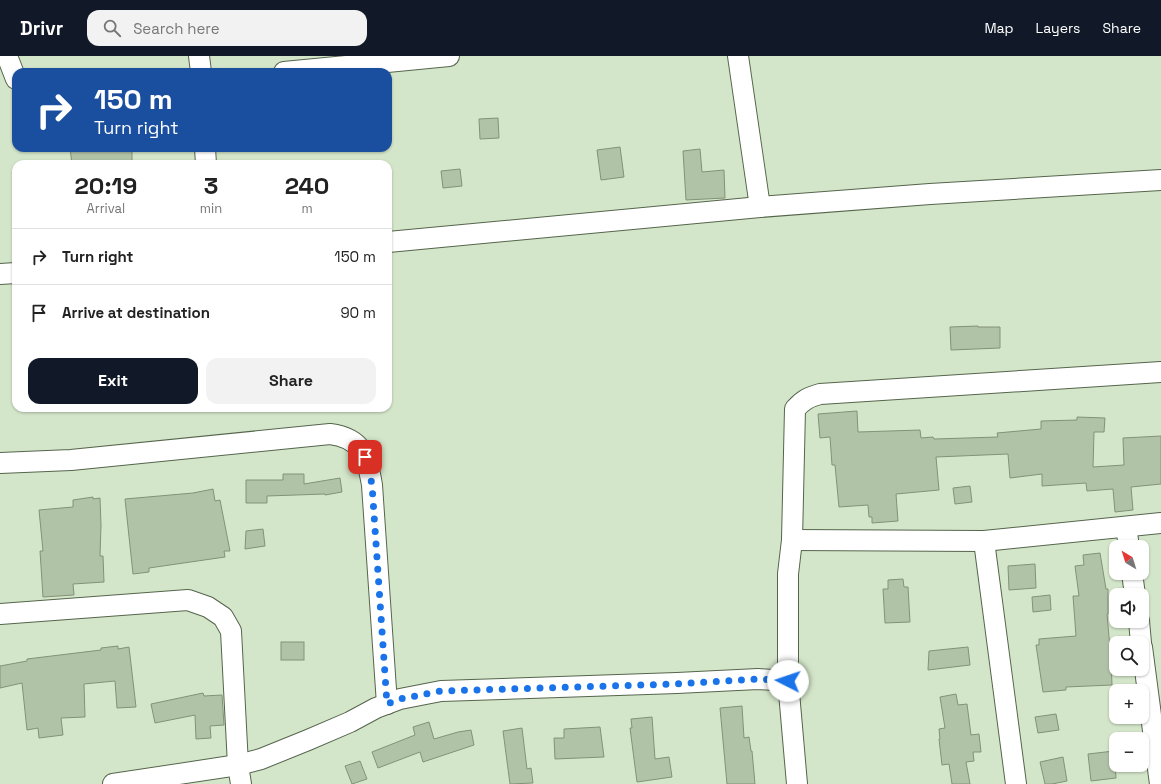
<!DOCTYPE html>
<html lang="en">
<head>
<meta charset="utf-8">
<style>
  :root { --surface:#fff; --page:#f2f2f2; --text:#222; --muted:#767676; --line:#e0e0e0; --accent:#111827 }
  body { margin:0; font-family:"Space Grotesk",sans-serif; background:var(--page); color:var(--text); height:100vh; display:flex; flex-direction:column; font-size:15px; white-space:nowrap }
  * { box-sizing:border-box; margin:0 }
  p { font-size:13px; color:var(--muted) }
  .icon { flex:none; width:22px; height:22px; fill:none; stroke:currentColor; stroke-width:2; stroke-linecap:round; stroke-linejoin:round }
  .map { position:relative; flex:1; overflow:hidden }
  .side { position:absolute; left:12px; top:104px; width:380px; height:252px; display:flex; flex-direction:column; background:var(--surface); border-radius:12px; box-shadow:0 1px 3px #0004 }
  .side>* { flex:none }
  .guide { position:absolute; left:12px; top:12px; width:380px; height:84px; border-radius:12px; box-shadow:0 1px 3px #0004; background:#1a4fa0; color:#fff; overflow:hidden }
  .needle { width:26px; rotate:322deg }
  .controls { position:absolute; left:1109px; top:484px; display:grid; gap:8px }
  .controls a { display:grid; place-items:center; width:40px; height:40px; border-radius:8px; background:var(--surface); box-shadow:0 1px 3px #0004; font-size:20px }
  .pin { position:absolute; display:grid; place-items:center; width:34px; height:34px; color:#fff; margin:-17px; border-radius:8px; box-shadow:0 2px 6px #0006 }
  .me { position:absolute; width:44px; margin:-22px; rotate:274deg; stroke-linejoin:round; filter:drop-shadow(0 0 3px #0008) }
  .turn { display:flex; align-items:center; gap:14px; height:84px; padding:0 16px; font-size:18px }
  .turn .icon { width:52px; height:52px; stroke-width:2.5 }
  .turn b { display:block; font-size:28px; line-height:34px }
  .eta { display:flex; justify-content:space-evenly; align-items:center; height:68px; text-align:center }
  .eta b { font-size:24px; font-weight:600; line-height:28px }
  .button { display:flex; gap:8px; margin-top:auto; padding:8px 16px }
  .button a { flex:1; height:46px; border-radius:12px; background:var(--accent); color:#fff; font-size:16px; font-weight:600; line-height:46px; text-align:center }
  .button a+a { background:var(--page); color:var(--text) }
  ul { padding:0; list-style:none }
  li { display:flex; align-items:center; gap:12px; height:56px; padding:0 16px; border-top:1px solid var(--line) }
  li div { flex:1 }
  li b { display:block; font-size:15px }
  li em { font-style:normal }
  header { display:flex; align-items:center; gap:24px; box-sizing:border-box; height:56px; padding:0 20px; background:var(--accent); color:#fff }
  header strong { font-size:19px }
  nav { display:flex; gap:22px; margin-inline-start:auto; font-size:14px }
  .search { width:280px; height:36px; background:var(--page); display:flex; align-items:center; gap:10px; box-sizing:border-box; padding:0 14px; border-radius:12px; color:var(--muted); font-size:15px }
  .map>svg:first-child { display:block }
  .building { fill:#b1c3a7; stroke:#829278 }
  .lines { fill:none; stroke-linecap:round; stroke-linejoin:round }
  .minor-casing { stroke:#55654c; stroke-width:22 }
  .minor { stroke:#fff; stroke-width:20 }
  .route { stroke:#1a73e8; stroke-width:7; stroke-dasharray:0 12.6 }
</style>
</head>
<body>
<header>
<strong>Drivr</strong>
<div class="search"><svg class="icon" aria-label="search" viewBox="0 0 24 24"><circle cx="10" cy="10" r="6"/><path d="M15 15l6 6"/></svg>Search here</div>
<nav><a>Map</a><a>Layers</a><a>Share</a></nav>
</header>
<div class="map">
<svg width="1161" height="728" viewBox="0 0 1161 728">
  <rect width="100%" height="100%" fill="#d4e6ca"/>
  <g class="building">
    <path d="M 498,62 L 499,82 L 480,83 L 479,63 Z"/>
    <path d="M 620,91 L 624,121 L 601,124 L 597,94 Z"/>
    <path d="M 70,92 L 132,92 L 132,107 L 72,108 Z"/>
    <path d="M 700,93 L 702,116 L 724,114 L 725,142 L 686,144 L 683,95 Z"/>
    <path d="M 460,113 L 462,130 L 443,132 L 441,115 Z"/>
    <path d="M 978,270 L 978,271 L 1000,271 L 1000,292 L 951,294 L 950,271 Z"/>
    <path d="M 857,355 L 858,376 L 920,374 L 921,382 L 933,381 L 934,383 L 998,381 L 997,377 L 1041,373 L 1041,365 L 1077,364 L 1077,361 L 1105,362 L 1104,376 L 1094,376 L 1093,411 L 1124,409 L 1123,382 L 1161,380 L 1161,428 L 1131,431 L 1133,454 L 1115,456 L 1113,433 L 1087,435 L 1086,427 L 1042,430 L 1042,418 L 1010,422 L 1008,398 L 936,401 L 939,434 L 896,438 L 898,465 L 872,467 L 872,461 L 869,461 L 868,449 L 839,451 L 835,409 L 832,409 L 830,381 L 820,382 L 818,358 Z"/>
    <path d="M 283,418 L 304,418 L 304,428 L 340,422 L 342,436 L 325,439 L 325,438 L 267,440 L 267,447 L 246,447 L 246,424 L 283,424 Z"/>
    <path d="M 970,430 L 972,446 L 955,448 L 953,432 Z"/>
    <path d="M 213,433 L 215,445 L 220,444 L 230,495 L 224,495 L 225,501 L 149,512 L 149,516 L 133,518 L 125,443 L 193,437 Z"/>
    <path d="M 93,441 L 93,443 L 100,442 L 101,469 L 100,500 L 103,500 L 104,526 L 73,528 L 74,539 L 43,541 L 40,495 L 43,495 L 39,454 L 73,451 L 73,444 Z"/>
    <path d="M 263,473 L 265,490 L 245,493 L 246,475 Z"/>
    <path d="M 1100,497 L 1106,533 L 1108,533 L 1108,558 L 1107,558 L 1111,603 L 1112,629 L 1066,631 L 1066,634 L 1043,636 L 1036,589 L 1039,589 L 1039,583 L 1076,580 L 1073,540 L 1079,540 L 1075,510 L 1084,509 L 1083,499 Z"/>
    <path d="M 1035,508 L 1036,532 L 1009,534 L 1008,510 Z"/>
    <path d="M 903,523 L 904,531 L 908,531 L 910,566 L 885,567 L 883,533 L 888,533 L 888,524 Z"/>
    <path d="M 1050,539 L 1051,554 L 1033,556 L 1032,541 Z"/>
    <rect x="281" y="586" width="23" height="18"/>
    <path d="M 118,590 L 118,593 L 129,591 L 136,651 L 117,652 L 115,625 L 84,628 L 85,661 L 61,662 L 63,679 L 39,682 L 38,672 L 27,674 L 22,627 L 0,632 L 0,610 L 27,605 L 27,603 L 101,594 L 101,592 Z"/>
    <path d="M 968,591 L 970,609 L 928,614 L 929,595 Z"/>
    <path d="M 203,637 L 204,640 L 222,639 L 224,669 L 210,670 L 211,682 L 196,683 L 195,659 L 155,667 L 151,648 Z"/>
    <path d="M 956,638 L 958,649 L 967,648 L 971,679 L 979,678 L 981,696 L 973,696 L 974,705 L 966,706 L 970,728 L 952,728 L 949,708 L 942,709 L 939,683 L 940,683 L 939,673 L 945,672 L 940,641 Z"/>
    <path d="M 742,650 L 744,682 L 749,681 L 751,695 L 752,695 L 755,728 L 727,728 L 720,652 Z"/>
    <path d="M 1056,658 L 1059,674 L 1038,677 L 1035,661 Z"/>
    <path d="M 652,661 L 655,703 L 669,701 L 672,721 L 637,726 L 630,672 L 632,672 L 631,663 Z"/>
    <path d="M 429,666 L 434,683 L 458,676 L 471,674 L 474,689 L 423,706 L 420,696 L 378,712 L 372,696 L 415,679 L 413,671 Z"/>
    <path d="M 600,671 L 604,701 L 555,703 L 554,682 L 564,682 L 564,673 Z"/>
    <path d="M 522,672 L 527,713 L 531,712 L 533,727 L 510,728 L 503,675 Z"/>
    <path d="M 1114,695 L 1116,722 L 1091,725 L 1088,698 Z"/>
    <path d="M 1063,701 L 1067,725 L 1052,728 L 1045,728 L 1040,706 Z"/>
    <path d="M 360,705 L 367,723 L 352,728 L 345,710 Z"/>
  </g>
  <g class="lines">
    <g class="minor-casing">
      <g id="minor">
        <path d="M 7,0 L 16,23"/>
        <path d="M 199,0 L 201,16"/>
        <path d="M 738,0 L 760,151"/>
        <path d="M 284,16 L 449,0"/>
        <path d="M 205,92 L 206,108"/>
        <path d="M 388,186 L 760,151 L 930,138 L 1161,124"/>
        <path d="M 0,218 L 16,217"/>
        <path d="M 0,407 L 71,404 L 330,378 C 362,382 367,400 372,429 L 387,648"/>
        <path d="M 1126,471 L 1129,491"/>
        <path d="M 792,484 L 984,485 L 1161,467"/>
        <path d="M 984,485 L 1016,728"/>
        <path d="M 1132,517 L 1135,539"/>
        <path d="M 0,558 L 188,544 L 208,551 L 223,561 L 231,575 L 238,709 L 241,728"/>
        <path d="M 1139,565 L 1141,587"/>
        <path d="M 1142,591 L 1160,728"/>
        <path d="M 113,728 L 238,709 L 261,703 L 308,684 L 350,666 L 376,652 L 400,643 L 441,635 L 677,627 L 758,623 L 788,625"/>
        <path d="M 797,728 L 788,625 L 788,518 L 792,484 L 795,353 C 803,344 809,341 820,338 L 1161,316"/>
      </g>
    </g>
    <use href="#minor" class="minor"/>
  </g>
  <g class="lines">
    <path class="route" d="M 365,401 L 368,409 L 372,429 L 387,648 L 400,643 L 441,635 L 676,628 L 758,623 L 788,625"/>
  </g>
</svg>
<div class="controls">
<a><svg class="needle" viewBox="-14 -14 28 28"><path d="M0-13l5 13h-10z" fill="#e53935"/><path d="M0 13l5-13h-10z" fill="#767676"/></svg></a>
<a><svg class="icon" aria-label="sound" viewBox="0 0 24 24"><path d="M4 9h4l5-4v14l-5-4H4zM17 9q2 3 0 6"/></svg></a>
<a><svg class="icon" aria-label="search" viewBox="0 0 24 24"><circle cx="10" cy="10" r="6"/><path d="M15 15l6 6"/></svg></a>
<a>+</a>
<a>−</a>
</div>
<div class="pin" style="left:365px;top:401px;background:#d93025"><svg class="icon" aria-label="arrive" viewBox="0 0 24 24"><path d="M6 21V4h12l-3 4 3 4H6"/></svg></div>
<svg class="me" style="left:788px;top:625px" viewBox="-20 -20 40 40"><circle r="19" fill="#fff"/><path d="M0-13L10 11 0 6-10 11z" fill="#1a73e8"/></svg>
<div class="guide">
<div class="turn"><svg class="icon" aria-label="right" viewBox="0 0 24 24"><path d="M7 20v-9h11M14 6l5 5-5 5"/></svg><div><b>150 m</b>Turn right</div></div>
</div>
<section class="side">
<div class="eta">
<div><b>20:19</b><p>Arrival</p></div>
<div><b>3</b><p>min</p></div>
<div><b>240</b><p>m</p></div>
</div>
<ul>
<li><svg class="icon" aria-label="right" viewBox="0 0 24 24"><path d="M7 20v-9h11M14 6l5 5-5 5"/></svg><div><b>Turn right</b></div><em>150 m</em></li>
<li><svg class="icon" aria-label="arrive" viewBox="0 0 24 24"><path d="M6 21V4h12l-3 4 3 4H6"/></svg><div><b>Arrive at destination</b></div><em>90 m</em></li>
</ul>
<div class="button"><a>Exit</a><a>Share</a></div>
</section>
</div>
</body>
</html>
